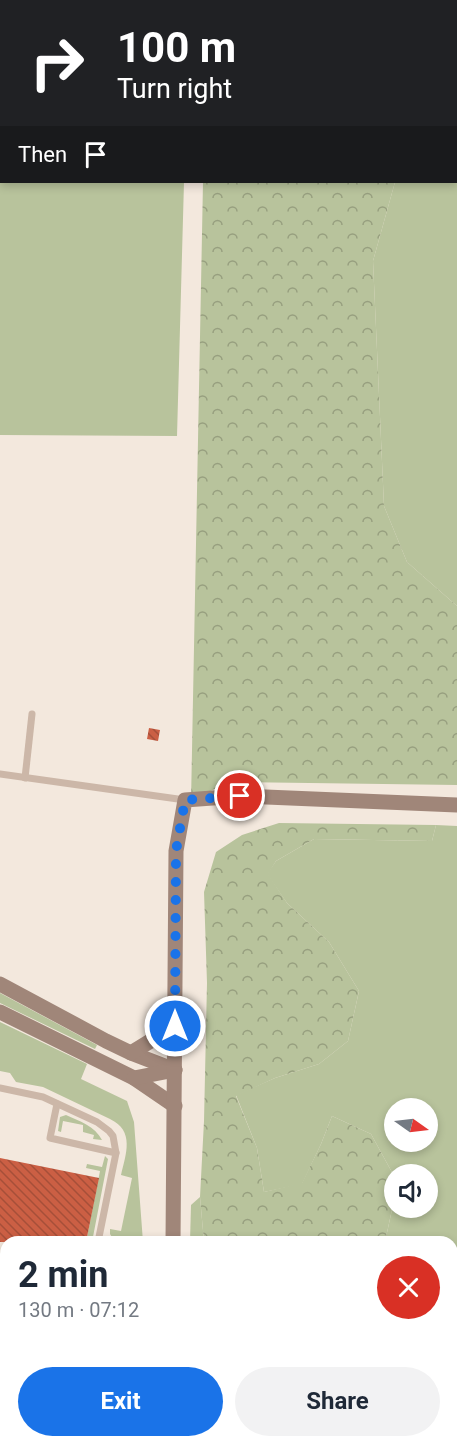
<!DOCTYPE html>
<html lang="en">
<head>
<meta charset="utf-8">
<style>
  :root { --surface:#fff; --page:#f2f2f3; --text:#1f2937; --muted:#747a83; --accent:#1a73e8 }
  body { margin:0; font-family:Roboto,sans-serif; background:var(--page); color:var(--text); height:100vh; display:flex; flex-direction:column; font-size:22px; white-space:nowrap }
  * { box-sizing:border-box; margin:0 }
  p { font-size:20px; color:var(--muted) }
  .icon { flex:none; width:33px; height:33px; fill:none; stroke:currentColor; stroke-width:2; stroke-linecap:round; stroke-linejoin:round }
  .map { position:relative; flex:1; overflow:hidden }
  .sheet { position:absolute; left:0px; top:1236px; width:458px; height:212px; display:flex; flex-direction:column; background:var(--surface); border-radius:18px 18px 0 0; box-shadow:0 3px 9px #0003 }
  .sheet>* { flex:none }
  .top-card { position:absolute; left:0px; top:0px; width:458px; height:183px; box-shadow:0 3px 9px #0003; background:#202124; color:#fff; overflow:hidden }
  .needle { width:39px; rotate:104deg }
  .tools { position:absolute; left:384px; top:1098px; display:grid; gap:12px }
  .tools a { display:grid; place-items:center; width:54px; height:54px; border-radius:50%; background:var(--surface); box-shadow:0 3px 9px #0003; font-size:30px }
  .pin { position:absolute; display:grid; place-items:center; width:51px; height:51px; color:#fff; margin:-26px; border:3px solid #fff; border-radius:50%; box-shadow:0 2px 6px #0007 }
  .me { position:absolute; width:66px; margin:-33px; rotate:0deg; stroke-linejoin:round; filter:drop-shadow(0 0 4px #0008) }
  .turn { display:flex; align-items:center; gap:21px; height:126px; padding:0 18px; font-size:27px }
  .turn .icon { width:78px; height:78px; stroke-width:2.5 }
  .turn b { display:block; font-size:42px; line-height:51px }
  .then { display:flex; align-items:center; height:57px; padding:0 18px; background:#0003; gap:12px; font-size:22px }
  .round { display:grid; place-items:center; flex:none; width:63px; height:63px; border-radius:32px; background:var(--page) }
  .head { display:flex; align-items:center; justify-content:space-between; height:102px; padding:0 18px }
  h1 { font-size:36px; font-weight:700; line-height:45px }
  .cta { display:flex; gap:12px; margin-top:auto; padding:12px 18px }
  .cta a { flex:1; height:69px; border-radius:36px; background:var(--accent); color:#fff; font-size:24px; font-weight:700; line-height:69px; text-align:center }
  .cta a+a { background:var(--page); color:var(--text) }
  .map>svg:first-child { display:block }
  .grass { fill:#b8c39c; fill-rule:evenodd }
  .forest { fill:url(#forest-crowns) }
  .building { fill:url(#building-back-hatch) }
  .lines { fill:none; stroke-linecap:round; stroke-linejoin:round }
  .lane { stroke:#ccb7a8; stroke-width:7 }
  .secondary { stroke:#a08679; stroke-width:15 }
  .rail-casing { stroke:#392d29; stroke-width:7 }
  .rail { stroke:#fbf2ea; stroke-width:4.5; stroke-dasharray:14; stroke-linecap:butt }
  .route { stroke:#1a73e8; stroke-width:10; stroke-dasharray:0 18 }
</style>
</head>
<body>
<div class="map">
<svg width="457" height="1447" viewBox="0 0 457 1447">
  <defs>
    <pattern id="forest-crowns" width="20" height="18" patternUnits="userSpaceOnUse" patternTransform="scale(1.5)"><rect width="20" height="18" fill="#b8c39c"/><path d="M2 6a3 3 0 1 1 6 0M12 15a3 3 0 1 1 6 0" fill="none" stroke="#979f7f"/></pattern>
    <pattern id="building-back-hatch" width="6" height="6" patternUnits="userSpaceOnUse" patternTransform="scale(1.5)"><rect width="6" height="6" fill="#cb5f44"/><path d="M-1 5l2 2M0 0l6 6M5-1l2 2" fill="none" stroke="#a64f39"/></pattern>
  </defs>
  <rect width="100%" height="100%" fill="#f3e8dd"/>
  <g class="grass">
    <path d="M 423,0 L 457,0 L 457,606 L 407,562 L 384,506 L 373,261 L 395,182 L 456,182 L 456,2 L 423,2 Z"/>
    <path d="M 1,104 L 2,182 L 184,182 L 177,436 L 0,435 L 0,106 Z"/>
    <path d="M 436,825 L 457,826 L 457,1392 L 452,1426 L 452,1242 L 385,1242 L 394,1200 L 394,1208 L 428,1208 L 428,1174 L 394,1174 L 394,1176 L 371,1134 L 332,1116 L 321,1144 L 302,1184 L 264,1192 L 257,1148 L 236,1095 L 275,1078 L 319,1064 L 348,1041 L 359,991 L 329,942 L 287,903 L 267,874 L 276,861 L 314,839 L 432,841 ZM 394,1108 L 428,1108 L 428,1142 L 394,1142 Z"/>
    <path d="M 0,993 L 97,1045 L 95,1049 L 0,1003 Z"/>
    <path d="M 0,1022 L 87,1064 L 81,1079 L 127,1101 L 134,1122 L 143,1242 L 115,1242 L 110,1234 L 110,1229 L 121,1231 L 132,1178 L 121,1175 C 126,1154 135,1131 110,1119 L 43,1087 L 16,1082 L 10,1073 L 0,1071 Z"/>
    <path d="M 66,1115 C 79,1121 95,1126 102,1140 L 93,1139 L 94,1135 L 83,1132 L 83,1125 L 63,1121 L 61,1132 L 58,1131 L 60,1117 Z"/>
    <path d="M 105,1156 L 108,1159 L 92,1242 L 86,1242 L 100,1171 L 86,1168 L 87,1164 L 102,1167 Z"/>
    <path d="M 200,1197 L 204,1242 L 190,1242 L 191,1205 Z"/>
    <path d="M 78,1442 L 146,1442 L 146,1447 L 77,1447 Z"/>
    <path d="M 310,1442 L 449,1442 L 448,1447 L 309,1447 Z"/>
  </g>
  <g class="forest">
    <path d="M 206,0 L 423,0 L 423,1 L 206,2 Z"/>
    <path d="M 203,182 L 395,182 L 373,261 L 384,506 L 407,562 L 457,606 L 457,785 L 227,782 L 191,802 Z"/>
    <path d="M 279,823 L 436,825 L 432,841 L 314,839 L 276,861 L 268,874 L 287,903 L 329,942 L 359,991 L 348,1041 L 319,1064 L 275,1078 L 236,1096 L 257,1148 L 264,1192 L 302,1183 L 321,1144 L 332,1116 L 371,1134 L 394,1176 L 394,1200 L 385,1242 L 204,1242 L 200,1197 L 204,1121 L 207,983 L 204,892 L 216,852 L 242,835 Z"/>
    <path d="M 457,1392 L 457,1447 L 448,1447 L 449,1442 L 452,1442 L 452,1426 Z"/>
    <path d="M 218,1442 L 310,1442 L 309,1447 L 217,1447 Z"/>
  </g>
  <g class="building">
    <path d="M 149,728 L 160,730 L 158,741 L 147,739 Z"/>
    <path d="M 0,1158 L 99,1178 L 86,1242 L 0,1242 Z"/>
  </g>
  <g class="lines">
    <g class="lane">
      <path d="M 0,774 L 185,800"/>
      <path d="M 25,778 L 32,714"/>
      <path d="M 0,1088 L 43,1097 L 97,1122 L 109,1131 L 113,1136 L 116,1153 L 98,1242"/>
      <path d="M 57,1104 L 50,1138 L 116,1153"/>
      <path d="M 57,1447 L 58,1442"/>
    </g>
    <g class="secondary">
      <path d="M 0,984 L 106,1041 L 131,1053 L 175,1070"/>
      <path d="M 0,1012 L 134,1078 L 175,1106"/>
      <path d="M 131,1053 L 175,1026"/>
      <path d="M 134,1078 L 175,1070"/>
      <path d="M 173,1242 L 176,851 L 185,800 L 240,796 L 457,805"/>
      <path d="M 171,1447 L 171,1442"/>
    </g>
    <g class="rail-casing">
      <g id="rail">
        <path d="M 45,2 L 46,0"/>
        <path d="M 57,2 L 58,0"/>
        <path d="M 0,55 L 2,53"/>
        <path d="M 0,69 L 2,67"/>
      </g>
    </g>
    <use href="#rail" class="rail"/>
  </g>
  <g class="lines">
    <path class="route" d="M 175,1026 L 176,851 L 185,800 L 240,796"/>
  </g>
</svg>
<div class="tools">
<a><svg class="needle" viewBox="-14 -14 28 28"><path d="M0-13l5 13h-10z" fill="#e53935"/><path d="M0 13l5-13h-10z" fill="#747a83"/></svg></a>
<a><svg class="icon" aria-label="sound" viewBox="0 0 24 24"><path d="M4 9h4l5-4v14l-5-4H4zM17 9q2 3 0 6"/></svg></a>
</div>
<div class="pin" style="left:240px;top:796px;background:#d93025"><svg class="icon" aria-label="arrive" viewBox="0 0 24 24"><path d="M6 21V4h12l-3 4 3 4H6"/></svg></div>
<svg class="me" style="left:175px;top:1026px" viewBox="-20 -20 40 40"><circle r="17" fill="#1a73e8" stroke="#fff" stroke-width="3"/><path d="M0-11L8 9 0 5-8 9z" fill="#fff"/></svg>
<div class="top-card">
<div class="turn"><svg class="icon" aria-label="right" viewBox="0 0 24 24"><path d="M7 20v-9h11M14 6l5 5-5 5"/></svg><div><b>100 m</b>Turn right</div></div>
<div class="then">Then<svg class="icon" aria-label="arrive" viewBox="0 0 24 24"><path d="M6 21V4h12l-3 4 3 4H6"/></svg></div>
</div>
<section class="sheet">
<div class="head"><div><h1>2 min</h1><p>130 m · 07:12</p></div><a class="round" style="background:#d93025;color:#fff"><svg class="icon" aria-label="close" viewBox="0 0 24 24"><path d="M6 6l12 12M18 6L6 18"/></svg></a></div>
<div class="cta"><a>Exit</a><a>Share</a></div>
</section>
</div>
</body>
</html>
